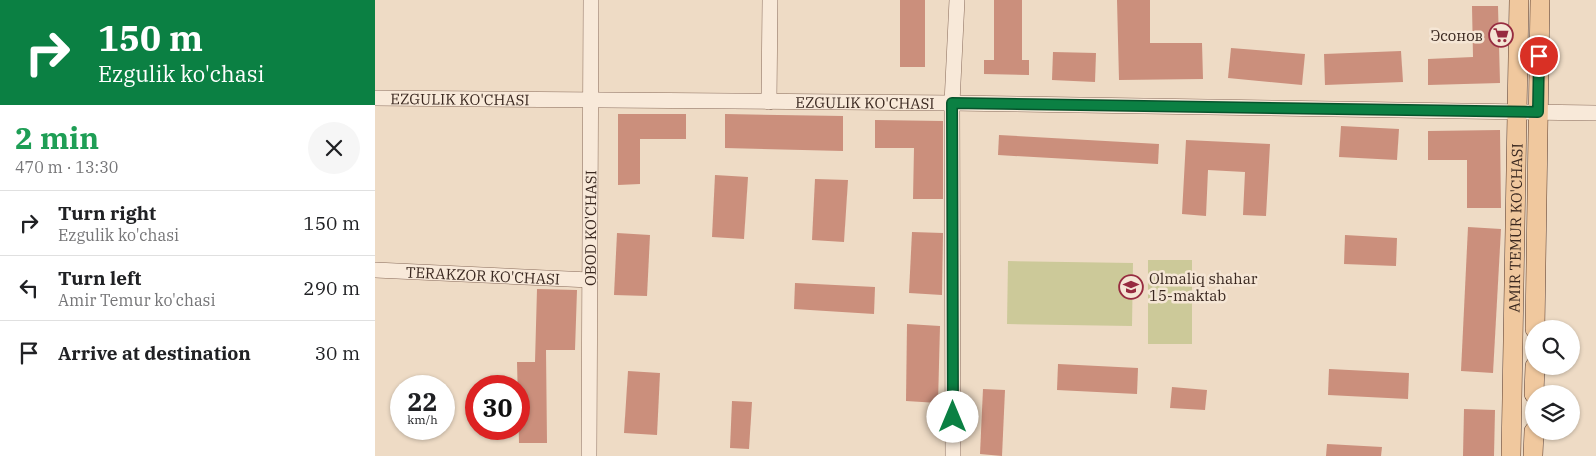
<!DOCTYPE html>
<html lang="en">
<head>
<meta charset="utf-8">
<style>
  :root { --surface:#fff; --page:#f6f6f6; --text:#202124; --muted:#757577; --line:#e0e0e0 }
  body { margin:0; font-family:"IBM Plex Serif",serif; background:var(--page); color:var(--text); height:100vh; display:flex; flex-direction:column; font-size:19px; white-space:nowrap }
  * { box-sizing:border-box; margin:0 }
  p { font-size:16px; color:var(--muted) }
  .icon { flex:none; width:28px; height:28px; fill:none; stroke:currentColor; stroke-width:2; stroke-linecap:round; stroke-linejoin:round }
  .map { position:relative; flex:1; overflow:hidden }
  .drawer { display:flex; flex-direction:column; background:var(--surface); width:375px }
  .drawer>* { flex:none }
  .guide { background:#0b8043; color:#fff; overflow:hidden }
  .tools { position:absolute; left:1150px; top:320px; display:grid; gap:10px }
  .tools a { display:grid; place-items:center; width:55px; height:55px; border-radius:50%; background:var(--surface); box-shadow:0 1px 4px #0004; font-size:25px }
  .speed { position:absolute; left:15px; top:375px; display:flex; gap:10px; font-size:25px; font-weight:700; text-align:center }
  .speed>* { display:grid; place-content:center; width:65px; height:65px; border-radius:50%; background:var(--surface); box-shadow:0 1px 4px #0004; line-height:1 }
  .speed small { font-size:12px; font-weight:400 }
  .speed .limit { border:8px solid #d22; background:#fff; color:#111 }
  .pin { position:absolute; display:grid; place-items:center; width:42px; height:42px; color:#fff; margin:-21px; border:2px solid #fff; border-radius:50%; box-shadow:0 1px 5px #0007 }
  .me { position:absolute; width:55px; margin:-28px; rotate:0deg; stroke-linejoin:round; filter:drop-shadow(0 0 4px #0008) }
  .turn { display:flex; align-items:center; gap:18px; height:105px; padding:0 15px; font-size:22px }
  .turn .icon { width:65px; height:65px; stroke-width:2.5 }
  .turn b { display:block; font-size:35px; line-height:42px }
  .round { display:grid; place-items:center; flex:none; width:52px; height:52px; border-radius:26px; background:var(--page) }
  .overview { display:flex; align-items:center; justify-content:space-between; height:85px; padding:0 15px }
  h1 { font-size:30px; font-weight:700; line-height:38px; color:#1e9e55 }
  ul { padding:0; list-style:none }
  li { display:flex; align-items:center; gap:15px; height:65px; padding:0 15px; border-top:1px solid var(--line) }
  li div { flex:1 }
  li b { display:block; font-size:19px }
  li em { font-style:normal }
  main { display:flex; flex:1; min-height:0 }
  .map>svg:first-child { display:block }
  .green { fill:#ccc999 }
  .building { fill:#cb8f7c }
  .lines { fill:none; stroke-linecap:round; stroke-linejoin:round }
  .minor-casing { stroke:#896c5c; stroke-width:16 }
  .major-casing { stroke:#573b30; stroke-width:20 }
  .minor { stroke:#f8e9d9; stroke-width:15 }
  .major { stroke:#f0c89e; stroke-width:19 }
  .route-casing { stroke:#07532c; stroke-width:12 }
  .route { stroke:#0b8043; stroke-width:9 }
  .labels { text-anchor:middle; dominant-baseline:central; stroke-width:5; stroke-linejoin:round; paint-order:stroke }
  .poi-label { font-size:15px; fill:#39271f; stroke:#f5e6d5; text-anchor:end }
  .street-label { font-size:15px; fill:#39271f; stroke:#f5e6d5 }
</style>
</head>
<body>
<main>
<section class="drawer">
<div class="guide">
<div class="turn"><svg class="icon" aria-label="right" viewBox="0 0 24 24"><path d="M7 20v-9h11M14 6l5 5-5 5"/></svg><div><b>150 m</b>Ezgulik ko'chasi</div></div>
</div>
<div class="overview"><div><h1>2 min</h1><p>470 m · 13:30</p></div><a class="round"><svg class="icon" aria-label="close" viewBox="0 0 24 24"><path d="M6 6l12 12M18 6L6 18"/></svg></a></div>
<ul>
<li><svg class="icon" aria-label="right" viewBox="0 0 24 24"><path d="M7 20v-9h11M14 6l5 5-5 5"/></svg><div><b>Turn right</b><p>Ezgulik ko'chasi</p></div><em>150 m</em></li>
<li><svg class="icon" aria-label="left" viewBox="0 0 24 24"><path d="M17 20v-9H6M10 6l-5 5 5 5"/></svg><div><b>Turn left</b><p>Amir Temur ko'chasi</p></div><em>290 m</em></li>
<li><svg class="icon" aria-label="arrive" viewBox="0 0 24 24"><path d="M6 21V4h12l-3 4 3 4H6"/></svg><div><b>Arrive at destination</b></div><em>30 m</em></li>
</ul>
</section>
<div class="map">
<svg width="1221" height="456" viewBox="0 0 1221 456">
  <rect width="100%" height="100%" fill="#eedbc5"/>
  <g class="green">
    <rect x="773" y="260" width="44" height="84"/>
    <path d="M 633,261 L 758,263 L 757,326 L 632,324 Z"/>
  </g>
  <g class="building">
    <rect x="525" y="0" width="25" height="67"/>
    <path d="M 619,0 L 647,0 L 647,60 L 654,60 L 654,75 L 609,74 L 609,60 L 619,60 Z"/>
    <path d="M 742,0 L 775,0 L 775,43 L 827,43 L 828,79 L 744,80 Z"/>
    <path d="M 1097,6 L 1123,6 L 1125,83 L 1053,85 L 1053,59 L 1098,57 Z"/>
    <path d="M 856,48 L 930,54 L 927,85 L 853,78 Z"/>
    <path d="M 1026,51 L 1028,82 L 950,85 L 949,54 Z"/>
    <path d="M 678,52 L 721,53 L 720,82 L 677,80 Z"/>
    <path d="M 243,114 L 311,114 L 311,139 L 265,139 L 265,184 L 243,185 Z"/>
    <path d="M 350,114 L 468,116 L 468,151 L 350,148 Z"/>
    <path d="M 500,120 L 568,121 L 568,199 L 538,199 L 539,148 L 500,148 Z"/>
    <path d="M 966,126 L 1024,129 L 1022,160 L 964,157 Z"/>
    <path d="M 1125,130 L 1126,208 L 1092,208 L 1092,160 L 1053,160 L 1053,131 Z"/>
    <path d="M 624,135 L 784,144 L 783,164 L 623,155 Z"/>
    <path d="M 811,140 L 895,144 L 891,216 L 868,215 L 870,172 L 833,170 L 831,216 L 807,214 Z"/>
    <path d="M 340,175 L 373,177 L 369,239 L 337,237 Z"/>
    <path d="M 440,179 L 473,180 L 469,242 L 437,240 Z"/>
    <path d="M 1093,227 L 1126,229 L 1118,373 L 1086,371 Z"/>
    <path d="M 537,232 L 568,233 L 567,295 L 534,293 Z"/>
    <path d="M 242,233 L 275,235 L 272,296 L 239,295 Z"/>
    <path d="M 970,235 L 1022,238 L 1021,266 L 969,264 Z"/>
    <path d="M 420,283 L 500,287 L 499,314 L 419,309 Z"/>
    <path d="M 162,289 L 202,290 L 200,350 L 171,350 L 172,443 L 144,443 L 142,362 L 160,362 Z"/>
    <path d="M 532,324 L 565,326 L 563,403 L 531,401 Z"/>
    <path d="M 683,364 L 763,368 L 762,394 L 682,390 Z"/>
    <path d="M 954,369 L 1034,373 L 1033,399 L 953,395 Z"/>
    <path d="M 253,371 L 285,373 L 282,435 L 249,433 Z"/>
    <path d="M 797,387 L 832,390 L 830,410 L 795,408 Z"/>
    <path d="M 608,389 L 630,390 L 627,456 L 605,454 Z"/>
    <path d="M 357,401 L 377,402 L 374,449 L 355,448 Z"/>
    <path d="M 1089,409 L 1120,410 L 1119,456 L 1088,456 Z"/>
    <path d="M 952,444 L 1007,447 L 1006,456 L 951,456 Z"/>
  </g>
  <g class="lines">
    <g class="minor-casing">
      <g id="minor">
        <path id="s1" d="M 0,98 L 577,103 L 1221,113"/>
        <path d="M 394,102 L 395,0"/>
        <path id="s2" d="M 0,270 L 215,280"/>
        <path id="s3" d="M 214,456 L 216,0"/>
        <path d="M 578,456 L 577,103 L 582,0"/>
      </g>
    </g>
    <g class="major-casing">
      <g id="major">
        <path d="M 1160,329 L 1165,0"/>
        <path d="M 1159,394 L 1160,366"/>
        <path id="s4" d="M 1136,456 L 1144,0"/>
        <path d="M 1158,456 L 1159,431"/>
      </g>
    </g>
    <use href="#minor" class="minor"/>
    <use href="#major" class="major"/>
  </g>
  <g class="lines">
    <g class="route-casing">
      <path id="route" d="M 578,417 L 577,103 L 1163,112 L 1164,56"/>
    </g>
    <use href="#route" class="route"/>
  </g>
  <defs>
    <g id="supermarket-ring" transform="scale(1.25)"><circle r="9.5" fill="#f5e6d5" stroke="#972c40" stroke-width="1.5"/><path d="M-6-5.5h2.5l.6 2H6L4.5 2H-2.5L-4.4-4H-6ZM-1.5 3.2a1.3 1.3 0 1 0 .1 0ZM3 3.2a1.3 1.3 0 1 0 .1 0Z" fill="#972c40"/></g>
    <g id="school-ring" transform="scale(1.25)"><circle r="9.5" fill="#f5e6d5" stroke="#972c40" stroke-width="1.5"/><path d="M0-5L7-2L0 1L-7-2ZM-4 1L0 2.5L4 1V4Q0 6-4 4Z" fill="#972c40"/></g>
  </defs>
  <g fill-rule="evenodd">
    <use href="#supermarket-ring" x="1126" y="35"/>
    <use href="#school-ring" x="756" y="287"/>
  </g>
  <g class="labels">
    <g class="poi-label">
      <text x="1108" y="35">Эсонов</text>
      <text x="774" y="278" text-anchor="start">Olmaliq shahar<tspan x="774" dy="17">15-maktab</tspan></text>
    </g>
    <g class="street-label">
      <text stroke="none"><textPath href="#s1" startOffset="85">EZGULIK KO'CHASI</textPath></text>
      <text stroke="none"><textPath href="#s1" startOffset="490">EZGULIK KO'CHASI</textPath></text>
      <text stroke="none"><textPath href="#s3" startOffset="228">OBOD KO'CHASI</textPath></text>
      <text stroke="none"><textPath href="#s4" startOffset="228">AMIR TEMUR KO'CHASI</textPath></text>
      <text stroke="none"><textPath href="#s2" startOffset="108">TERAKZOR KO'CHASI</textPath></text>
    </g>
  </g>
</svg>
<div class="tools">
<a><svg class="icon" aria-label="search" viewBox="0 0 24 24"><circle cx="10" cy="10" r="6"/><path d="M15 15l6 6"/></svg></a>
<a><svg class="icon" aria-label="layers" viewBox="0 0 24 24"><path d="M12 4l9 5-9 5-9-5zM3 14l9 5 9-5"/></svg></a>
</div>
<div class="speed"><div>22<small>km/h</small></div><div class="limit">30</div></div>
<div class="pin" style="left:1164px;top:56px;background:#d93025"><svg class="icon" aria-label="arrive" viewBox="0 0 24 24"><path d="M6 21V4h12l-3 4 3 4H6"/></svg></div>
<svg class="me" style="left:578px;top:417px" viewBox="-20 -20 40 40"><circle r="19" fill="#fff"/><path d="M0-13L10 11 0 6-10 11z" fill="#0b8043"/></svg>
</div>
</main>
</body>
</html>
